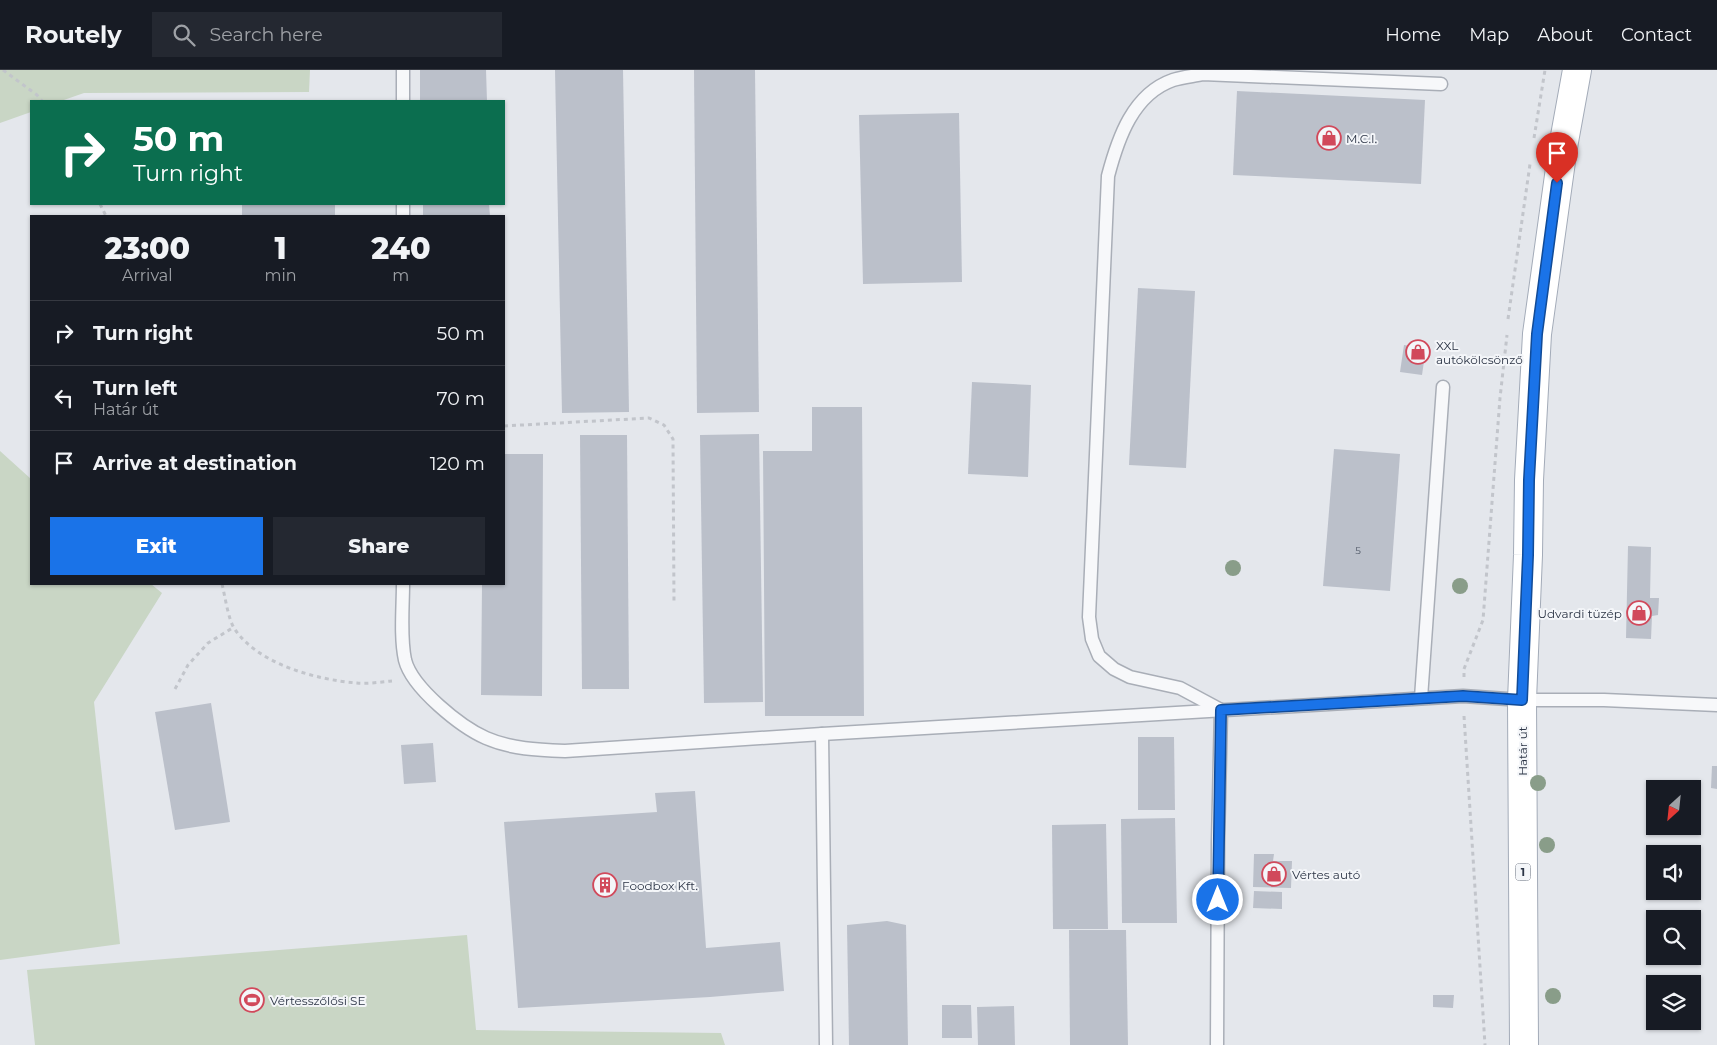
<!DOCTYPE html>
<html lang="en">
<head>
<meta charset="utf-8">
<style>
  :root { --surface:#171b24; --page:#242831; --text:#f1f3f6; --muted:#9ea1a6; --line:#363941; --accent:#1a73e8 }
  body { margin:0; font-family:Montserrat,sans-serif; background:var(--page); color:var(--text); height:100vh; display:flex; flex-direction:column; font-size:19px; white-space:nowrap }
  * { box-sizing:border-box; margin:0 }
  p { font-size:16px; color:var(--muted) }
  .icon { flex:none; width:28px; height:28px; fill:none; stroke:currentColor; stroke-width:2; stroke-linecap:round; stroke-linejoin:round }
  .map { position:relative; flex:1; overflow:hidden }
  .drawer { position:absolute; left:30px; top:145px; width:475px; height:370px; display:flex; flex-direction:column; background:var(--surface); border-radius:0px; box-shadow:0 1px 4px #0004 }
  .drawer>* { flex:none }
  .guide { position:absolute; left:30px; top:30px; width:475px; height:105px; border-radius:0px; box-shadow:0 1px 4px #0004; background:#0b6e4f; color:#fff; overflow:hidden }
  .needle { width:32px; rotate:207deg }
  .fabs { position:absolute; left:1646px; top:710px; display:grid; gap:10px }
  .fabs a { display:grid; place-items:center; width:55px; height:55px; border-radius:0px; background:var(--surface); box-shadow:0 1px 4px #0004; font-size:25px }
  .pin { position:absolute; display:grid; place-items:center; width:42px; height:42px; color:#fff; margin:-51px -21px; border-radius:50% 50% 50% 0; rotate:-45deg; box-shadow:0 0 5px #0007 }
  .pin .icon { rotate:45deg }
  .me { position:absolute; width:55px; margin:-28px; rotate:0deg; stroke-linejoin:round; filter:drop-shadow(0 0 4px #0008) }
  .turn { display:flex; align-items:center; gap:18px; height:105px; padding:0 20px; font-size:22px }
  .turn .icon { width:65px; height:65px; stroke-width:2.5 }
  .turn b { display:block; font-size:35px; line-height:42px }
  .eta { display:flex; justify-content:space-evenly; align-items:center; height:85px; text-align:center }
  .eta b { font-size:30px; font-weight:800; line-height:35px }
  .button { display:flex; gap:10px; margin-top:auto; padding:10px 20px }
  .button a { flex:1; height:58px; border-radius:0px; background:var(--accent); color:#fff; font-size:20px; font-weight:800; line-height:58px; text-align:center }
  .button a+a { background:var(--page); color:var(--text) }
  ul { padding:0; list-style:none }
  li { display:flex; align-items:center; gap:15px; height:65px; padding:0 20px; border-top:1px solid var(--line) }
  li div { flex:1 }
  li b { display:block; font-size:19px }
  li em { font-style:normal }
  header { display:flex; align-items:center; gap:30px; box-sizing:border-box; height:70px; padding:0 25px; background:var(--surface); border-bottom:1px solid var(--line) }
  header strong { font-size:24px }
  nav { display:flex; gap:28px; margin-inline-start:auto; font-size:18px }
  .search { width:350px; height:45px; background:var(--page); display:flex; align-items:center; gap:12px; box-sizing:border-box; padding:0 18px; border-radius:0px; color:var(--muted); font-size:19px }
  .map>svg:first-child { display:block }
  .green { fill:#c9d6c5 }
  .building { fill:#bbc0ca }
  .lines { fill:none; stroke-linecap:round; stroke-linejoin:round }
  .lane-casing { stroke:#a9aeb7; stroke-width:15 }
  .primary-casing { stroke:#a3abb8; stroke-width:30 }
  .path { stroke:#c2c5cb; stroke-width:3; stroke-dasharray:4 4; stroke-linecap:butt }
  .lane { stroke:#f7f8fa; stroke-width:12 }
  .primary { stroke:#fff; stroke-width:28 }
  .tree { fill:#899d89 }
  .route-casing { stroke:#114b97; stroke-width:12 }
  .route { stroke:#1a73e8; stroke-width:9 }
  .labels { text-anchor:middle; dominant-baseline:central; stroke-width:4; stroke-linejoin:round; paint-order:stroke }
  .number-label { font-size:10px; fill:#4f5766 }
  .shield { fill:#f4f6f9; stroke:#676e7b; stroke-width:1 }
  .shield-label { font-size:11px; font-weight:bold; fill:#2b3445 }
  .poi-label { font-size:12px; fill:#2b3445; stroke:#f4f6f9; text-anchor:start }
  .street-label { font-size:12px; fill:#2b3445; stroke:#f4f6f9 }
</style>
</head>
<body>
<header>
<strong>Routely</strong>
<div class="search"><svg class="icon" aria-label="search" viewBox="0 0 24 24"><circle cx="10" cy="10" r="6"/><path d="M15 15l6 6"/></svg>Search here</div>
<nav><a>Home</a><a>Map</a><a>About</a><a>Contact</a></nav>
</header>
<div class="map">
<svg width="1717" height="975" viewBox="0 0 1717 975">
  <rect width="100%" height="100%" fill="#e4e7ec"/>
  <g class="green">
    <path d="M 0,0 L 310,0 L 309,22 L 84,23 L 61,31 L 31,31 L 31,42 L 0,53 Z"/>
    <path d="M 0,381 L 31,409 L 31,514 L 151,514 L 162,523 L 94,632 L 120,874 L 0,890 Z"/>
    <path d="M 467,865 L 476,960 L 721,963 L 725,975 L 35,975 L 27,900 Z"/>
  </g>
  <g class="building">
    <path d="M 420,0 L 486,0 L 487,31 L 420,31 Z"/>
    <path d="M 555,0 L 623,0 L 629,342 L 562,343 Z"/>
    <path d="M 694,0 L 755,0 L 759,342 L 697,343 Z"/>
    <path d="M 1237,21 L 1425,30 L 1421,114 L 1233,105 Z"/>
    <path d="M 959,43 L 962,212 L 863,214 L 859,45 Z"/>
    <rect x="242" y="134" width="93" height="12"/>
    <path d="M 423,134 L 489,134 L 490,146 L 423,146 Z"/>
    <path d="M 1138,218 L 1195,221 L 1186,398 L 1129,395 Z"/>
    <path d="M 1404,275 L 1426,278 L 1422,305 L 1400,302 Z"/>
    <path d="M 972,312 L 1031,315 L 1028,407 L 968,404 Z"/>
    <path d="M 812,337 L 862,337 L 864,646 L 765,646 L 763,381 L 812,381 Z"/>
    <path d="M 759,364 L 763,632 L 704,633 L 700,365 Z"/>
    <path d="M 580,365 L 627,365 L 629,619 L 582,619 Z"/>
    <path d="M 1334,379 L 1400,384 L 1390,521 L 1323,516 Z"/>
    <path d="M 504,384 L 543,384 L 542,626 L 481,625 L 482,514 L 504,514 Z"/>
    <path d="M 1628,476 L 1651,477 L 1650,528 L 1659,528 L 1658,545 L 1652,546 L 1651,569 L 1626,568 Z"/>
    <path d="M 211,633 L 230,752 L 175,760 L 155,642 Z"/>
    <path d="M 1138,667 L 1174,667 L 1175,740 L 1138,740 Z"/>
    <path d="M 433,673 L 436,712 L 404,714 L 401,675 Z"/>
    <path d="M 1712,696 L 1717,696 L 1717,719 L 1711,718 Z"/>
    <path d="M 695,721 L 706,878 L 780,872 L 784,921 L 710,927 L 518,938 L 504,752 L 657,742 L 655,723 Z"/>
    <path d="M 1175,748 L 1177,853 L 1122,853 L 1121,749 Z"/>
    <path d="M 1106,754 L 1108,859 L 1053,859 L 1052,755 Z"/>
    <path d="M 1254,784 L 1274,784 L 1273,791 L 1292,791 L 1291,818 L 1253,817 Z"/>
    <path d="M 1254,821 L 1282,822 L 1282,839 L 1253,838 Z"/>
    <path d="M 887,851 L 906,855 L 908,975 L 849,975 L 847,855 Z"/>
    <path d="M 1069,860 L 1126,860 L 1128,975 L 1070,975 Z"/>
    <path d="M 1433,925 L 1454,925 L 1453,938 L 1433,937 Z"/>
    <path d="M 942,935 L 971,935 L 972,968 L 942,968 Z"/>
    <path d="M 1014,936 L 1015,975 L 978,975 L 977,937 Z"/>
  </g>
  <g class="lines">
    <g class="lane-casing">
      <g id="lane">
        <path d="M 403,0 L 403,31"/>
        <path d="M 403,134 L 403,146"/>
        <path d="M 403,514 C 403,537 400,567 405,590 C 412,618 461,657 486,668 C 511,679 538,680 565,681 L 822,664 L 1463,626 L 1522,630 L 1604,630 L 1717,635"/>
        <path d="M 1421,628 L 1443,317"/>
        <path d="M 1221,640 L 1180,618 L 1130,607 L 1114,599 L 1099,586 L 1092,569 L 1089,547 L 1108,106 C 1118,68 1133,24 1173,10 C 1182,7 1194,6 1203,4 L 1441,14"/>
        <path d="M 822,664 L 826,975"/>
        <path d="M 1217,975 L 1218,773 L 1221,640"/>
      </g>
    </g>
    <g class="primary-casing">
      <path id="primary" d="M 1524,975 L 1522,630 L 1528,485 L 1529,410 L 1537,264 L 1563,77 L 1577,0"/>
    </g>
    <g class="path">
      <path d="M 3,0 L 37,25 L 42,31"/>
      <path d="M 1534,68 L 1545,0"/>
      <path d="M 100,134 L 106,146"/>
      <path d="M 1508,249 L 1530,94"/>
      <path d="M 504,356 L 649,348 L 664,355 L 673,369 L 674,534"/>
      <path d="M 222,514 C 225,526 228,548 234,558 C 257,594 317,610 357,613 C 368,614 380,612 392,611"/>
      <path d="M 1464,607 L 1464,599 L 1483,550 L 1500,328 L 1507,265"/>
      <path d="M 175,619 L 188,595 L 208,573 L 234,557"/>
      <path d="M 1464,646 L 1485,975"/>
    </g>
    <use href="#lane" class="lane"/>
    <use href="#primary" class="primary"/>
  </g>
  <g class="tree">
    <circle cx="1233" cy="498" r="8"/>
    <circle cx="1460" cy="516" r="8"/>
    <circle cx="1538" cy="713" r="8"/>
    <circle cx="1547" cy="775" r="8"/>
    <circle cx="1553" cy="926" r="8"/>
  </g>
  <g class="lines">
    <g class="route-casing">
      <path id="route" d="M 1218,830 L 1221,640 L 1463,626 L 1522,630 L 1528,485 L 1529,410 L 1537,264 L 1557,113"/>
    </g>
    <use href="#route" class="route"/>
  </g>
  <defs>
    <g id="shop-ring" transform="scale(1.25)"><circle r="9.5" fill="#f4f6f9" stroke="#d1495b" stroke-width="1.5"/><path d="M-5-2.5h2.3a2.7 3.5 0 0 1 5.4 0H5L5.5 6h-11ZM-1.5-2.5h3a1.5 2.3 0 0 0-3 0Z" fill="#d1495b"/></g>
    <g id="building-ring" transform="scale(1.25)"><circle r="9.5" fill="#f4f6f9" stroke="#d1495b" stroke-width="1.5"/><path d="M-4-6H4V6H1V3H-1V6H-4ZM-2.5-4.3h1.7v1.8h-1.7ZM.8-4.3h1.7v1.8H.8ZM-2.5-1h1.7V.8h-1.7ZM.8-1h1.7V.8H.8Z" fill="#d1495b"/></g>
    <g id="stadium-ring" transform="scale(1.25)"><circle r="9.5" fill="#f4f6f9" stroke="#d1495b" stroke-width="1.5"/><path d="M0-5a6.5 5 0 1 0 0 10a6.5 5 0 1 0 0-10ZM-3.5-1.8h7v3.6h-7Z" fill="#d1495b"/></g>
  </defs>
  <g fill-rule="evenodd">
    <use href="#shop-ring" x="1329" y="68"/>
    <use href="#shop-ring" x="1418" y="282"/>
    <use href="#shop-ring" x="1639" y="543"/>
    <use href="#shop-ring" x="1274" y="804"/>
    <use href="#building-ring" x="605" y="815"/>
    <use href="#stadium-ring" x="252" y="930"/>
  </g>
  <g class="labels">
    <g class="number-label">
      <text x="1358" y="480">5</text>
    </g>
    <rect class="shield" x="1515.5" y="793.5" width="15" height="17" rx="4"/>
    <g class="shield-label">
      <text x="1523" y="802">1</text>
    </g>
    <g class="poi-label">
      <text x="1346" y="68">M.C.I.</text>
      <text x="1436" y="275">XXL<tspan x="1436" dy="14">autókölcsönző</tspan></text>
      <text x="1622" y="543" text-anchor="end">Udvardi tüzép</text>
      <text x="1292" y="804">Vértes autó</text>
      <text x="622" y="815">Foodbox Kft.</text>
      <text x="270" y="930">Vértesszőlősi SE</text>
    </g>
    <g class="street-label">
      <text transform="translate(1522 681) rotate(-90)">Határ út</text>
    </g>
  </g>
</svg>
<div class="fabs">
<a><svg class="needle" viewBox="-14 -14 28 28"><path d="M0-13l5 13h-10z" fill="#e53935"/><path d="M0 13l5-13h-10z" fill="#9ea1a6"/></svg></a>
<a><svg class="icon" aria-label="sound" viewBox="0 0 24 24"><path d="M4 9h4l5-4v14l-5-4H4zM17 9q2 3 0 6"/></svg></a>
<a><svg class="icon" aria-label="search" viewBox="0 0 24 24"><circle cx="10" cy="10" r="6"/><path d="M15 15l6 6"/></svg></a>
<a><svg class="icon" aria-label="layers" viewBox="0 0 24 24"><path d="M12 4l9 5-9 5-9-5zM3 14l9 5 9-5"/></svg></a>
</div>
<div class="pin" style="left:1557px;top:113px;background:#d93025"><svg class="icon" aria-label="arrive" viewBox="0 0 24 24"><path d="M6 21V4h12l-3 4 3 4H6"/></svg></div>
<svg class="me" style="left:1218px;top:830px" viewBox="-20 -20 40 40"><circle r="17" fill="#1a73e8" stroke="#fff" stroke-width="3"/><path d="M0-11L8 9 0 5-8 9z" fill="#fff"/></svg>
<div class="guide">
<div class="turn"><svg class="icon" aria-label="right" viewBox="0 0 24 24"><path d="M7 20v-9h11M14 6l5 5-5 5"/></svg><div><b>50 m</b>Turn right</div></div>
</div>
<section class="drawer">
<div class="eta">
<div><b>23:00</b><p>Arrival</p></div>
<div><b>1</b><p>min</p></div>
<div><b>240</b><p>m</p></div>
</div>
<ul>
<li><svg class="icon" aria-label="right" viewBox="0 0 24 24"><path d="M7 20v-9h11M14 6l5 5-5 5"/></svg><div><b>Turn right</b></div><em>50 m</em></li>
<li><svg class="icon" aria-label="left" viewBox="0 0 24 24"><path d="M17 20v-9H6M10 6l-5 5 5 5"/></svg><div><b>Turn left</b><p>Határ út</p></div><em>70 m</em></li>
<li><svg class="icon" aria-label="arrive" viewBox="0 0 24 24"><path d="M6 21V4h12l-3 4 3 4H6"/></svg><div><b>Arrive at destination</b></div><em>120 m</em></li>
</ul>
<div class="button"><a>Exit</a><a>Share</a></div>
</section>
</div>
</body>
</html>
